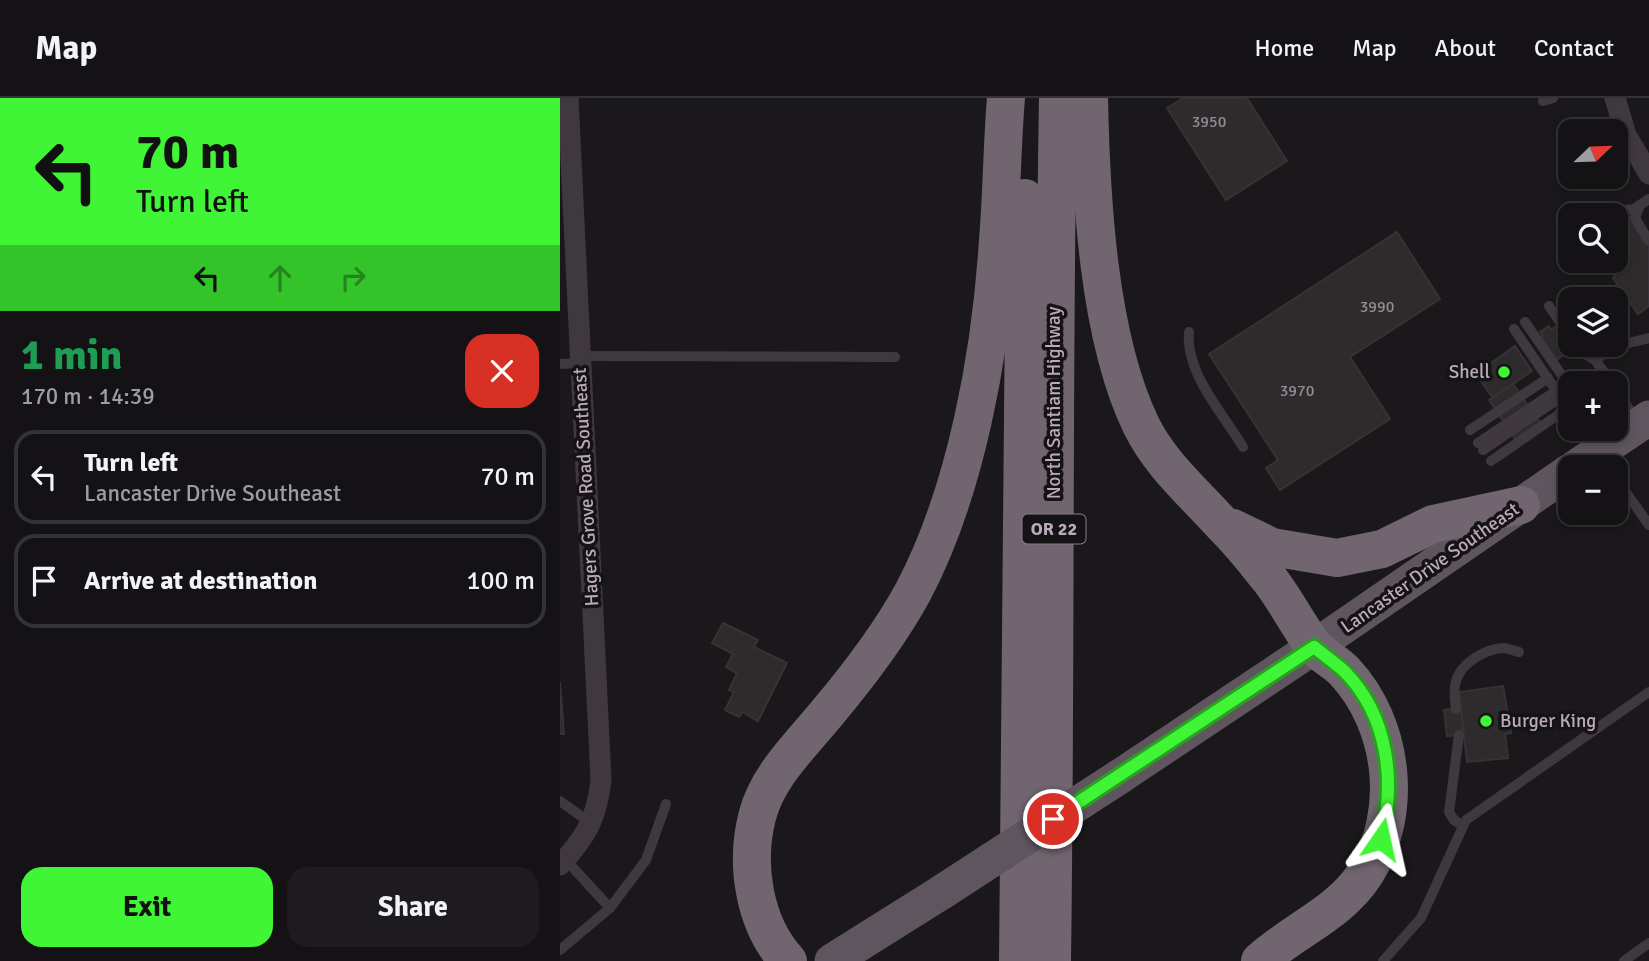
<!DOCTYPE html>
<html lang="en">
<head>
<meta charset="utf-8">
<style>
  :root { --surface:#141214; --page:#1d1b1d; --text:#f1f3f6; --muted:#9d9ea0; --line:#333234; --accent:#40f535 }
  body { margin:0; font-family:Signika,sans-serif; background:var(--page); color:var(--text); height:100vh; display:flex; flex-direction:column; font-size:26px; white-space:nowrap }
  * { box-sizing:border-box; margin:0 }
  p { font-size:23px; color:var(--muted) }
  .icon { flex:none; width:38px; height:38px; fill:none; stroke:currentColor; stroke-width:2; stroke-linecap:round; stroke-linejoin:round }
  .map { position:relative; flex:1; overflow:hidden }
  .details { display:flex; flex-direction:column; background:var(--surface); width:560px }
  .details>* { flex:none }
  .top-card { background:#40f535; color:#111; overflow:hidden }
  .needle { width:46px; rotate:67deg }
  .tools { position:absolute; left:998px; top:21px; display:grid; gap:14px }
  .tools a { display:grid; place-items:center; width:70px; height:70px; border-radius:14px; background:var(--surface); box-shadow:0 4px 10px #0003,0 0 0 2px var(--line); font-size:35px }
  .pin { position:absolute; display:grid; place-items:center; width:60px; height:60px; color:#fff; margin:-30px; border:4px solid #fff; border-radius:50%; box-shadow:0 2px 7px #0007 }
  .me { position:absolute; width:77px; margin:-38px; rotate:11deg; stroke-linejoin:round; filter:drop-shadow(0 0 5px #0008) }
  .turn { display:flex; align-items:center; gap:24px; height:147px; padding:0 21px; font-size:32px }
  .turn .icon { width:91px; height:91px; stroke-width:2.5 }
  .turn b { display:block; font-size:49px; line-height:60px }
  .lanes { display:flex; align-items:center; height:66px; padding:0 21px; background:#0003; justify-content:center; gap:35px; direction:ltr }
  .lanes .off { opacity:.35 }
  .round { display:grid; place-items:center; flex:none; width:74px; height:74px; border-radius:21px; background:var(--page) }
  .overview { display:flex; align-items:center; justify-content:space-between; height:119px; padding:0 21px }
  h1 { font-size:42px; font-weight:700; line-height:52px; color:#1e9e55 }
  .button { display:flex; gap:14px; margin-top:auto; padding:14px 21px }
  .button a { flex:1; height:80px; border-radius:21px; background:var(--accent); color:#111; font-size:28px; font-weight:700; line-height:80px; text-align:center }
  .button a+a { background:var(--page); color:var(--text) }
  ul { padding:0; list-style:none }
  li { display:flex; align-items:center; gap:21px; height:94px; margin:0 14px 10px; padding:0 7px; border:4px solid var(--line); border-radius:21px }
  li div { flex:1 }
  li b { display:block; font-size:26px }
  li em { font-style:normal }
  header { display:flex; align-items:center; gap:42px; box-sizing:border-box; height:98px; padding:0 35px; background:var(--surface); border-bottom:2px solid var(--line) }
  header strong { font-size:33px }
  nav { display:flex; gap:38px; margin-inline-start:auto; font-size:24px }
  main { display:flex; flex:1; min-height:0 }
  .map>svg:first-child { display:block }
  .building { fill:#2e2b2d; stroke:#363235; stroke-width:2 }
  .lines { fill:none; stroke-linecap:round; stroke-linejoin:round }
  .lane { stroke:#3f393f; stroke-width:10 }
  .street { stroke:#3f393f; stroke-width:21 }
  .primary { stroke:#5e555e; stroke-width:35 }
  .highway { stroke:#716570; stroke-width:38 }
  .primary-bridge { stroke:#5e555e; stroke-width:35 }
  .route-casing { stroke:#2a9f22; stroke-width:18 }
  .route { stroke:#40f535; stroke-width:12 }
  .poi-dot { fill:#40f535; stroke:#151315; stroke-width:2.5 }
  .labels { text-anchor:middle; dominant-baseline:central; stroke-width:7; stroke-linejoin:round; paint-order:stroke }
  .number-label { font-size:16px; fill:#968a96 }
  .shield { fill:#151315; stroke:#887d88; stroke-width:2 }
  .shield-label { font-size:18px; font-weight:bold; fill:#baaaba }
  .poi-label { font-size:19px; fill:#baaaba; stroke:#151315; text-anchor:end }
  .street-label { font-size:19px; fill:#baaaba; stroke:#151315 }
</style>
</head>
<body>
<header>
<strong>Map</strong>
<nav><a>Home</a><a>Map</a><a>About</a><a>Contact</a></nav>
</header>
<main>
<section class="details">
<div class="top-card">
<div class="turn"><svg class="icon" aria-label="left" viewBox="0 0 24 24"><path d="M17 20v-9H6M10 6l-5 5 5 5"/></svg><div><b>70 m</b>Turn left</div></div>
<div class="lanes"><svg class="icon" aria-label="left" viewBox="0 0 24 24"><path d="M17 20v-9H6M10 6l-5 5 5 5"/></svg><svg class="icon off" aria-label="ahead" viewBox="0 0 24 24"><path d="M12 20V5M6 11l6-6 6 6"/></svg><svg class="icon off" aria-label="right" viewBox="0 0 24 24"><path d="M7 20v-9h11M14 6l5 5-5 5"/></svg></div>
</div>
<div class="overview"><div><h1>1 min</h1><p>170 m · 14:39</p></div><a class="round" style="background:#d93025;color:#fff"><svg class="icon" aria-label="close" viewBox="0 0 24 24"><path d="M6 6l12 12M18 6L6 18"/></svg></a></div>
<ul>
<li><svg class="icon" aria-label="left" viewBox="0 0 24 24"><path d="M17 20v-9H6M10 6l-5 5 5 5"/></svg><div><b>Turn left</b><p>Lancaster Drive Southeast</p></div><em>70 m</em></li>
<li><svg class="icon" aria-label="arrive" viewBox="0 0 24 24"><path d="M6 21V4h12l-3 4 3 4H6"/></svg><div><b>Arrive at destination</b></div><em>100 m</em></li>
</ul>
<div class="button"><a>Exit</a><a>Share</a></div>
</section>
<div class="map">
<svg width="1089" height="863" viewBox="0 0 1089 863">
  <rect width="100%" height="100%" fill="#1a181a"/>
  <g class="building">
    <path d="M 623,0 L 687,0 L 727,63 L 666,102 L 607,10 Z"/>
    <path d="M 1072,123 L 1089,148 L 1089,208 L 1078,216 L 1053,180 L 1055,178 L 1045,163 L 1055,163 L 1055,134 Z"/>
    <path d="M 837,134 L 880,201 L 790,259 L 830,321 L 720,392 L 706,370 L 718,362 L 649,256 Z"/>
    <path d="M 998,227 L 1013,250 L 996,262 L 980,239 L 983,238 L 980,234 L 989,228 L 991,232 Z"/>
    <path d="M 955,248 L 972,273 L 933,300 L 916,276 Z"/>
    <path d="M 953,286 L 984,330 L 959,347 L 929,302 Z"/>
    <path d="M 163,525 L 198,542 L 194,549 L 227,565 L 198,623 L 182,614 L 179,619 L 165,612 L 174,594 L 169,592 L 177,575 L 166,569 L 173,556 L 152,545 Z"/>
    <path d="M 0,584 L 4,636 L 0,636 Z"/>
    <path d="M 943,588 L 951,635 L 945,636 L 948,660 L 907,664 L 899,594 Z"/>
    <path d="M 901,610 L 903,637 L 887,638 L 884,612 Z"/>
  </g>
  <g class="lines">
    <g class="lane">
      <path d="M 983,3 L 993,0"/>
      <path d="M 1080,107 L 1075,120 L 1089,143"/>
      <path d="M 1057,113 L 1074,111 L 1089,101"/>
      <path d="M 989,208 L 1010,239"/>
      <path d="M 965,224 L 1001,276 L 1013,283 L 1028,283"/>
      <path d="M 954,231 L 1010,313"/>
      <path d="M 629,234 C 625,274 663,316 683,349"/>
      <path d="M 1015,247 L 1025,256 L 1035,262"/>
      <path d="M 19,258 L 335,259"/>
      <path d="M 0,266 L 20,265"/>
      <path d="M 1052,285 L 1035,262 L 1056,248 L 1089,240"/>
      <path d="M 1055,291 L 1076,321"/>
      <path d="M 1022,331 L 1048,369"/>
      <path d="M 910,332 L 988,280"/>
      <path d="M 918,345 L 996,293"/>
      <path d="M 923,352 L 1001,299"/>
      <path d="M 931,363 L 1008,310"/>
      <path d="M 1055,379 L 1089,427"/>
      <path d="M 896,611 C 895,602 893,592 896,583 C 901,565 925,551 943,550 C 948,550 954,553 959,554"/>
      <path d="M 899,637 L 889,714 L 894,722 L 903,728"/>
      <path d="M 0,703 L 32,726"/>
      <path d="M 5,761 L 50,810"/>
      <path d="M 0,852 L 50,810 L 86,762 L 106,706"/>
      <path d="M 823,863 L 861,820 L 906,722 L 1089,594"/>
      <path d="M 1064,863 L 1089,845"/>
    </g>
    <g class="street">
      <path d="M 1055,0 L 1066,37 L 1089,76"/>
      <path d="M 0,767 C 26,739 37,720 41,682 L 8,0"/>
    </g>
    <g class="primary">
      <path d="M 1016,369 L 1089,320"/>
      <path d="M 559,679 L 754,549 L 1010,373"/>
      <path d="M 272,863 L 382,794"/>
    </g>
    <g class="highway">
      <path d="M 529,0 C 531,99 538,238 581,327 C 600,366 632,393 661,425 C 677,441 692,459 706,477 C 724,498 736,525 753,547 C 762,558 776,564 785,574 C 834,627 844,715 805,776 C 779,816 734,832 700,863"/>
      <path d="M 673,430 L 712,449 L 777,460 L 822,451 L 873,426 L 961,407"/>
      <path d="M 228,863 C 194,826 185,767 197,719 C 207,678 241,647 267,615 C 299,577 329,538 353,494 C 406,394 431,255 438,142 C 442,95 442,47 446,0"/>
      <path d="M 458,863 L 465,100"/>
      <path d="M 492,863 C 496,575 493,288 498,0"/>
    </g>
    <path class="primary-bridge" d="M 382,794 L 559,679"/>
  </g>
  <g class="lines">
    <g class="route-casing">
      <path id="route" d="M 493,721 L 754,549 C 764,557 775,565 784,573 C 828,617 836,683 821,741"/>
    </g>
    <use href="#route" class="route"/>
  </g>
  <g class="poi-dot">
    <circle cx="944" cy="274" r="7"/>
    <circle cx="926" cy="623" r="7"/>
  </g>
  <g class="labels">
    <g class="number-label">
      <text x="649" y="24">3950</text>
      <text x="817" y="209">3990</text>
      <text x="737" y="293">3970</text>
    </g>
    <rect class="shield" x="462.5" y="416.5" width="63" height="29" rx="5"/>
    <g class="shield-label">
      <text x="494" y="431">OR 22</text>
    </g>
    <g class="poi-label">
      <text x="930" y="274">Shell</text>
      <text x="940" y="623" text-anchor="start">Burger King</text>
    </g>
    <g class="street-label">
      <text transform="translate(494 305) rotate(-90)">North Santiam Highway</text>
      <text transform="translate(26 389) rotate(-93)">Hagers Grove Road Southeast</text>
      <text transform="translate(870 470) rotate(-35)">Lancaster Drive Southeast</text>
    </g>
  </g>
</svg>
<div class="tools">
<a><svg class="needle" viewBox="-14 -14 28 28"><path d="M0-13l5 13h-10z" fill="#e53935"/><path d="M0 13l5-13h-10z" fill="#9d9ea0"/></svg></a>
<a><svg class="icon" aria-label="search" viewBox="0 0 24 24"><circle cx="10" cy="10" r="6"/><path d="M15 15l6 6"/></svg></a>
<a><svg class="icon" aria-label="layers" viewBox="0 0 24 24"><path d="M12 4l9 5-9 5-9-5zM3 14l9 5 9-5"/></svg></a>
<a>+</a>
<a>−</a>
</div>
<div class="pin" style="left:493px;top:721px;background:#d93025"><svg class="icon" aria-label="arrive" viewBox="0 0 24 24"><path d="M6 21V4h12l-3 4 3 4H6"/></svg></div>
<svg class="me" style="left:821px;top:741px" viewBox="-20 -20 40 40"><path d="M0-17L14 15 0 8-14 15z" fill="#40f535" stroke="#fff" stroke-width="4"/></svg>
</div>
</main>
</body>
</html>
